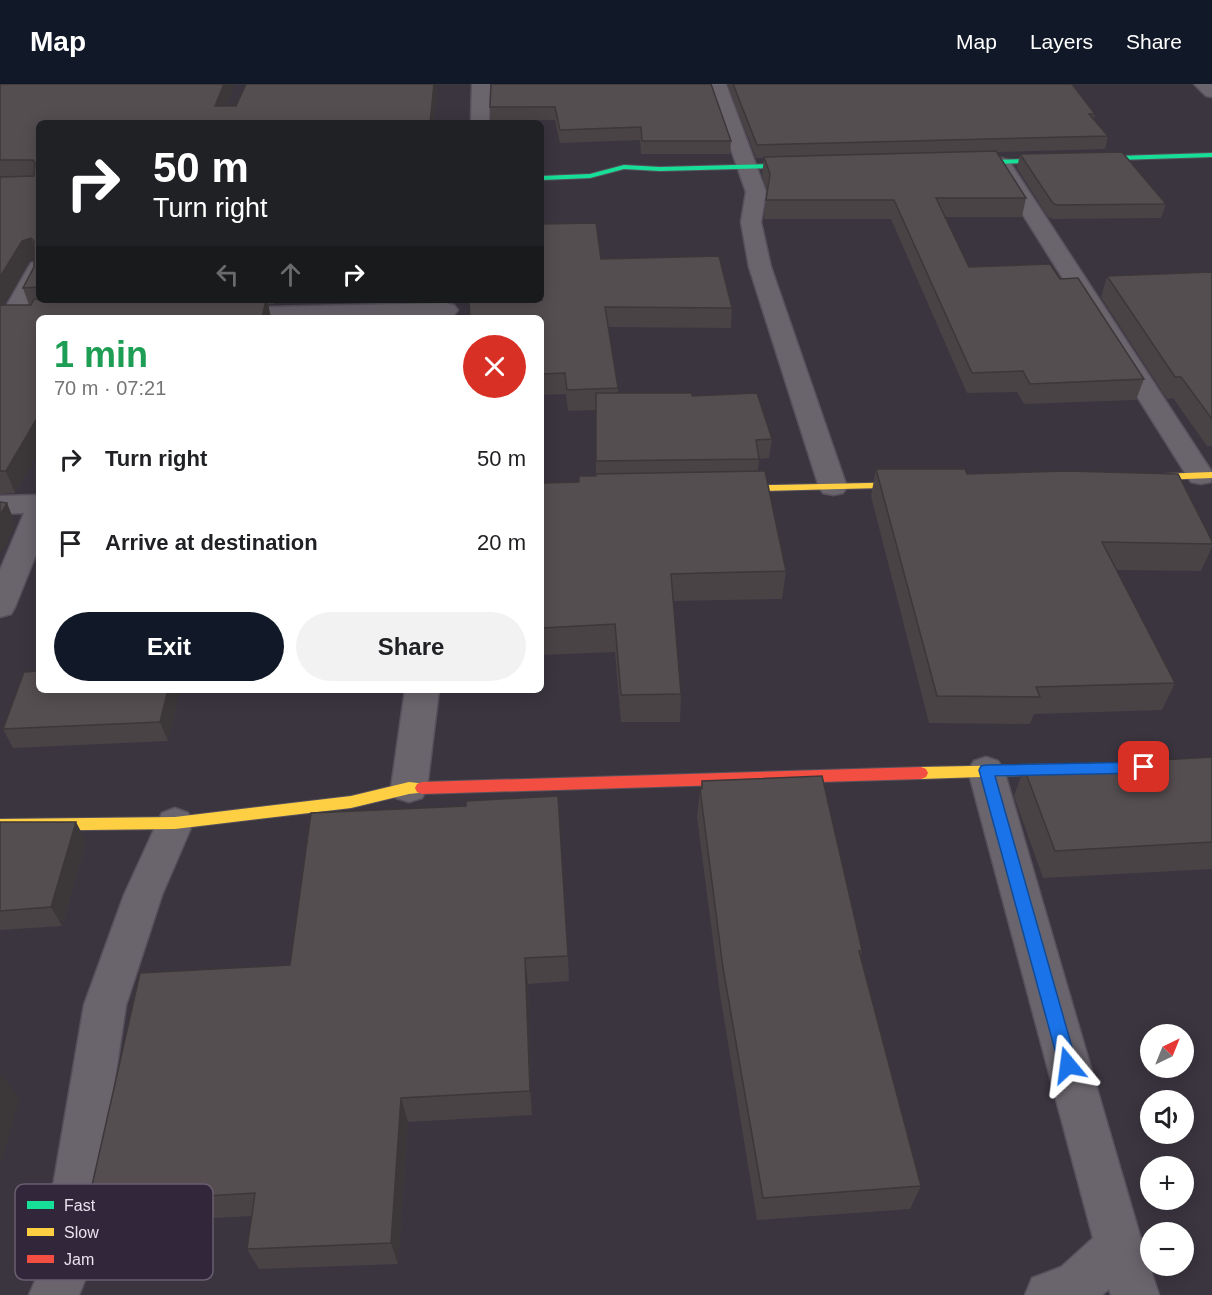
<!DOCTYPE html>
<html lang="en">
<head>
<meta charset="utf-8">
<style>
  :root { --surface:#fff; --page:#f2f2f2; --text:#202124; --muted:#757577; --accent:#111827 }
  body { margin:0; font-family:Helvetica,sans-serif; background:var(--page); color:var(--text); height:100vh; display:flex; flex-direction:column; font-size:22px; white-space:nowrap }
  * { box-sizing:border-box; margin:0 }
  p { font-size:20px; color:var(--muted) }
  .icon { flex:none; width:33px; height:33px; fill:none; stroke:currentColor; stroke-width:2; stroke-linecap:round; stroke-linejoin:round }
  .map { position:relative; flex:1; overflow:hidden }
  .details { position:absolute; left:36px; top:231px; width:508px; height:378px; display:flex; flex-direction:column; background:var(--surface); border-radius:9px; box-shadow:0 3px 15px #0003 }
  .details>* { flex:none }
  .banner { position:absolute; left:36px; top:36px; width:508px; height:183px; border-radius:9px; box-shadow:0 3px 15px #0003; background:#202124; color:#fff; overflow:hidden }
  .needle { width:39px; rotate:43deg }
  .controls { position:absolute; left:1140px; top:940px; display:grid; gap:12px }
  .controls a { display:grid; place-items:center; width:54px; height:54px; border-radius:50%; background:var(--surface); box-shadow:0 3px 15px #0003; font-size:30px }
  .pin { position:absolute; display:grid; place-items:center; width:51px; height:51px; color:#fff; margin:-26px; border-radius:12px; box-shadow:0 3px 9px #0006 }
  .me { position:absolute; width:66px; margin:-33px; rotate:344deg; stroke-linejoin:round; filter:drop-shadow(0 0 4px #0008) }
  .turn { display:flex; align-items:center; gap:21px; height:126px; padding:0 18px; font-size:27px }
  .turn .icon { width:78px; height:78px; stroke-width:2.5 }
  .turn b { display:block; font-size:42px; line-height:51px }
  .lanes { display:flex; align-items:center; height:57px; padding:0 18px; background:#0003; justify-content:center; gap:30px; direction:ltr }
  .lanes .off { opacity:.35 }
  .round { display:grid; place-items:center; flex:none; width:63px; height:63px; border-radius:32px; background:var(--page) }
  .overview { display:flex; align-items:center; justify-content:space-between; height:102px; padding:0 18px }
  h1 { font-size:36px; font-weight:600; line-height:45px; color:#1e9e55 }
  .button { display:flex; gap:12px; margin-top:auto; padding:12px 18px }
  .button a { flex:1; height:69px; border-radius:36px; background:var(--accent); color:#fff; font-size:24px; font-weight:600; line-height:69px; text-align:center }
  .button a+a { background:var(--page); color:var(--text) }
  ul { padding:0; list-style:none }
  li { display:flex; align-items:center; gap:18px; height:84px; padding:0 18px }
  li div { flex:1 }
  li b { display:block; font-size:22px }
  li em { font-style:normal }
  header { display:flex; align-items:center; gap:36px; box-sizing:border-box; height:84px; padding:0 30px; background:var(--accent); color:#fff }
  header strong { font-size:28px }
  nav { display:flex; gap:33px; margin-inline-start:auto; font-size:21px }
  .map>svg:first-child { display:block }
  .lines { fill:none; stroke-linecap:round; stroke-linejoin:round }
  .street-casing { stroke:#56515b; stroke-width:3 }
  .fast-casing { stroke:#56515b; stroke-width:2 }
  .slow-casing { stroke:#56515b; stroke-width:2 }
  .jam-casing { stroke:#56515b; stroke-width:2 }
  .street { fill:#6a656d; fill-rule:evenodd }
  .fast { fill:#16e098; fill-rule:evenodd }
  .slow { fill:#ffcf43; fill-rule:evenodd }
  .jam { fill:#f24e42; fill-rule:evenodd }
  .wall { fill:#494346; fill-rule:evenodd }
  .shaded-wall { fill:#3c3739 }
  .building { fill:#554e51; stroke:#3c3739; stroke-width:1.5 }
  .route { fill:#1a73e8; stroke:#114b97; stroke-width:1.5 }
  .key { fill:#32263a; stroke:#695e70; stroke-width:1.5 }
  .key-label { font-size:16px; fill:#e9e1ee }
</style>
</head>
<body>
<header>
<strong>Map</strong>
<nav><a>Map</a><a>Layers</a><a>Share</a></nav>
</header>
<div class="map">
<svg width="1212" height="1211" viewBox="0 0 1212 1211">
  <rect width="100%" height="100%" fill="#3b3540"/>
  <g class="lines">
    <g class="street-casing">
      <g id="street">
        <path d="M 472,0 L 490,0 L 489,39 L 471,39 Z"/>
        <path d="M 708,0 L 726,0 L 766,108 L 761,138 L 771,183 L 847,403 L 843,409 L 833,411 L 823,409 L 819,403 L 749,183 L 741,138 L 746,108 Z"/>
        <path d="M 1194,0 L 1212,0 L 1212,13 L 1206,12 Z"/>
        <path d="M 1001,74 L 1008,76 L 1011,80 L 1212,388 L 1211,398 L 1201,400 L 1191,398 L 1187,392 L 991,80 L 994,76 Z"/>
        <path d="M 39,177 L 39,204 L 19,239 L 11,241 L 3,239 L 0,233 L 28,184 L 31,179 Z"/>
        <path d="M 446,219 L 454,221 L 458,226 L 454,231 L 399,234 L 216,234 L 214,231 L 218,226 L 226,224 Z"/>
        <path d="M 39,411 L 39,463 L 15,523 L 11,530 L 0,533 L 0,486 L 24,429 L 0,430 L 0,412 Z"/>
        <path d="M 405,606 L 439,606 L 427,704 L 422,714 L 409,718 L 396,714 L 391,704 Z"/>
        <path d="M 986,673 L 998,677 L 1004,686 L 1143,1162 L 1159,1211 L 1111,1211 L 1109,1205 L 1102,1211 L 1025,1211 L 1032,1194 L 1061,1183 L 1093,1154 L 968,686 L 974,677 Z"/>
        <path d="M 175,724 L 188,729 L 193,739 L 162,811 L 126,921 L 85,1196 L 79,1211 L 29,1211 L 38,1190 L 84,921 L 124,811 L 157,739 L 162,729 Z"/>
      </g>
    </g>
    <g class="fast-casing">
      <g id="fast">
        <path d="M 1212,69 L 1212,73 L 959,81 L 955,79 L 959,77 Z"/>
        <path d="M 808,79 L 812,81 L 811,83 L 660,87 L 624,85 L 590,94 L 542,96 L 542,92 L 590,90 L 624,81 L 660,83 Z"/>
      </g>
    </g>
    <g class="slow-casing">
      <g id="slow">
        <path d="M 1212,388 L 1212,394 L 1133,397 L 1127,394 L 1133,391 Z"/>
        <path d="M 916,398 L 920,399 L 920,403 L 722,408 L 716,405 L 722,402 Z"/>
        <path d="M 1069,680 L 1074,681 L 1076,685 L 1074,689 L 1069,690 L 921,695 L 916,693 L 914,689 L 916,685 L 921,683 Z"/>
        <path d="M 409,698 L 427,700 L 429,704 L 427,708 L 409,710 L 351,724 L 175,745 L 0,747 L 0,735 L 175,733 L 351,712 Z"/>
      </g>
    </g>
    <g class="jam-casing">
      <path id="jam" d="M 921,683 L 926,685 L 928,689 L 926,693 L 921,695 L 422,710 L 417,708 L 415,704 L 417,700 L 422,698 Z"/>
    </g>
    <use href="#street" class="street"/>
    <use href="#fast" class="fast"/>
    <use href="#slow" class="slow"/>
    <use href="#jam" class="jam"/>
  </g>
  <g class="wall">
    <path d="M 0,0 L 235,0 L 226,22 L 236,22 L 437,0 L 434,39 L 39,39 L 39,216 L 275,216 L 274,220 L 268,220 L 271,234 L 39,234 L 39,368 L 15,409 L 0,410 ZM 34,176 L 34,183 L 23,204 L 29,221 L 4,221 L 29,178 Z"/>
    <path d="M 491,0 L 731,57 L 730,70 L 641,70 L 640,56 L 560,59 L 555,36 L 491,36 L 490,23 Z"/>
    <path d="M 727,0 L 1072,0 L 1095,30 L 1094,35 L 1108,52 L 1105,65 L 997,68 L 1026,114 L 1022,133 L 945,133 L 969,183 L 1060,195 L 1144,295 L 1136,316 L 1024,320 L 1017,308 L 967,309 L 891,135 L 764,135 L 767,106 L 762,91 L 764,74 L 756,74 Z"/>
    <path d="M 1020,70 L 1166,120 L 1161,134 L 1053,135 L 1048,133 L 1017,84 Z"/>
    <path d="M 601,175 L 732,224 L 731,244 L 608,243 L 618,304 L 618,309 L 692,312 L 772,355 L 769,374 L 759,375 L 758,387 L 786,487 L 782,515 L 673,517 L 681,610 L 680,638 L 621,638 L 615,568 L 542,571 L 542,399 L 579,398 L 596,392 L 596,326 L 568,327 L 566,310 L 542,311 L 542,234 Z"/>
    <path d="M 1212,188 L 1212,362 L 1207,362 L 1173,314 L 1167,315 L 1101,213 L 1107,192 Z"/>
    <path d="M 876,385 L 967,390 L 1212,457 L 1212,463 L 1201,487 L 1116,486 L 1175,599 L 1162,626 L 1034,630 L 1030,640 L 929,639 L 871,412 Z"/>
    <path d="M 180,606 L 168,657 L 13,664 L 3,645 Z"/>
    <path d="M 1212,673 L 1212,785 L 1043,794 L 1014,712 L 1024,684 Z"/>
    <path d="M 702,697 L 862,866 L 861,873 L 921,1102 L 910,1125 L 757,1136 L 720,910 L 697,733 L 700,705 L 701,705 Z"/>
    <path d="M 0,738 L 86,757 L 62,842 L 0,846 Z"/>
    <path d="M 568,872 L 569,897 L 528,900 L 532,1031 L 408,1038 L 398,1180 L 259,1185 L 247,1165 L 252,1132 L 104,1140 L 88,1119 L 290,881 Z"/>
  </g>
  <g class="shaded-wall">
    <path d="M 224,0 L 235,0 L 220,39 L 215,22 Z"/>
    <path d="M 434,0 L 437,0 L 434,39 L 430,39 Z"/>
    <path d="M 31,154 L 38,175 L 29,178 L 2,225 L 0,225 L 0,193 L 22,157 Z"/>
    <path d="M 266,216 L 267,216 L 271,234 L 262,234 Z"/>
    <path d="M 39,331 L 39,368 L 15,409 L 6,387 Z"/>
    <path d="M 7,419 L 16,441 L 0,472 L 0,427 Z"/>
    <path d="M 168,606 L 180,606 L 168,657 L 160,638 Z"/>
    <path d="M 76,738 L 86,757 L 62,842 L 51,823 Z"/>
    <path d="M 525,874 L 528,900 L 532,1031 L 530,1007 Z"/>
    <path d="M 1,990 L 20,1015 L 0,1082 L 0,995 Z"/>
    <path d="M 401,1014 L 408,1038 L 398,1180 L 391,1159 Z"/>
  </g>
  <g class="building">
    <path d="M 0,0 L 224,0 L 215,22 L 236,22 L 246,0 L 434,0 L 430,39 L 39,39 L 39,203 L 23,204 L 34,183 L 34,157 L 31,154 L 22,157 L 0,193 L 0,93 L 34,92 L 35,79 L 33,76 L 0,76 Z"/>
    <path d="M 491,0 L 711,0 L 731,57 L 642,57 L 641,43 L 560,46 L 555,23 L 490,23 Z"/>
    <path d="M 733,0 L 1072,0 L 1095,30 L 1089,30 L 1108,52 L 757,61 Z"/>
    <path d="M 996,67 L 1026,114 L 936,114 L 969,183 L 1050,180 L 1060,195 L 1078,194 L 1144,295 L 1030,300 L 1023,287 L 972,289 L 894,116 L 766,116 L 770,90 L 764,73 Z"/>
    <path d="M 1122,68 L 1166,120 L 1056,121 L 1052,118 L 1020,70 Z"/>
    <path d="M 596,139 L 601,175 L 719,172 L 732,224 L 605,223 L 618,304 L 567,306 L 565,289 L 542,290 L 542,234 L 470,234 L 469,216 L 542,216 L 542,140 Z"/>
    <path d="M 1212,188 L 1212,335 L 1181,293 L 1175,293 L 1107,192 Z"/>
    <path d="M 34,215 L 39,215 L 39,216 L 266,216 L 262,234 L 39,234 L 39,331 L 6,387 L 0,387 L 0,221 L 31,221 Z"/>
    <path d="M 596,309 L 692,309 L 692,312 L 757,309 L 772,355 L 756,356 L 759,375 L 596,377 Z"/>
    <path d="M 876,385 L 965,385 L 967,390 L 1066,387 L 1178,390 L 1212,457 L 1212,460 L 1102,458 L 1175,599 L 1036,603 L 1040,613 L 937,612 Z"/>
    <path d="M 765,387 L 786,487 L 671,490 L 681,610 L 621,611 L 615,540 L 542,544 L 542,399 L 579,398 L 579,392 L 596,392 L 596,390 Z"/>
    <path d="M 0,418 L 7,419 L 0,431 Z"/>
    <path d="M 39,587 L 39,606 L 168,606 L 160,638 L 3,645 L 24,588 Z"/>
    <path d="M 1212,673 L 1212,758 L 1055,767 L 1024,684 Z"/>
    <path d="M 822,692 L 862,866 L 859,867 L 921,1102 L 763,1114 L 723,884 L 700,705 L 702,705 L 702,697 Z"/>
    <path d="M 558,712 L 568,872 L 525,874 L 530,1007 L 401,1014 L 391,1159 L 247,1165 L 255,1109 L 88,1119 L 140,889 L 290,881 L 311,729 L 466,722 L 466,717 Z"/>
    <path d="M 0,738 L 76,738 L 51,823 L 0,827 Z"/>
  </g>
  <path class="route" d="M 1144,678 L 1149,679 L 1152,683 L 1149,687 L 1144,689 L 995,692 L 1077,981 L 1075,986 L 1068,989 L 1062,986 L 1059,981 L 979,686 L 981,682 L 986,681 Z"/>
  <rect x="15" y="1100" width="198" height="96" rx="9" class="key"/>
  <rect x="27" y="1117" width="27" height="8" fill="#16e098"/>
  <rect x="27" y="1144" width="27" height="8" fill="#ffcf43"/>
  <rect x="27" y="1171" width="27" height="8" fill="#f24e42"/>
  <g class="key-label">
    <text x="64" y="1127">Fast</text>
    <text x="64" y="1154">Slow</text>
    <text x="64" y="1181">Jam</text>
  </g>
</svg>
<div class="controls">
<a><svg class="needle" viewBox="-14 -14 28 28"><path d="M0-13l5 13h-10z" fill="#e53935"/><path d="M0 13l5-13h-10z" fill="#757577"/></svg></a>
<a><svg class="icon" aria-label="sound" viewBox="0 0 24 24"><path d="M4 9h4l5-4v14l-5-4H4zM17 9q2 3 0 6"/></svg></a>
<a>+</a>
<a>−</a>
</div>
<div class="pin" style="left:1144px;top:683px;background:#d93025"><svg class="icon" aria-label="arrive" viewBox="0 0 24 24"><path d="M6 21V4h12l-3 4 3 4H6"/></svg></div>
<svg class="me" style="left:1068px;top:981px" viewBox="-20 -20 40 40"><path d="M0-17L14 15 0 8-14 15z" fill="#1a73e8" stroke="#fff" stroke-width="4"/></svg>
<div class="banner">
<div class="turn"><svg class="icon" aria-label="right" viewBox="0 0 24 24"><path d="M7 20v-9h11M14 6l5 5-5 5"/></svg><div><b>50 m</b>Turn right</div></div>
<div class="lanes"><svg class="icon off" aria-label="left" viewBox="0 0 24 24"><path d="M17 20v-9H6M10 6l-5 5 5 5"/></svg><svg class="icon off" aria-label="ahead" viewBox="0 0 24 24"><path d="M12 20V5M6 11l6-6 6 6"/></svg><svg class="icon" aria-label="right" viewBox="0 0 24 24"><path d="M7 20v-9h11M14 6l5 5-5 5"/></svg></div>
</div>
<section class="details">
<div class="overview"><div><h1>1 min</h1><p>70 m · 07:21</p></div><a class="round" style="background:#d93025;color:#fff"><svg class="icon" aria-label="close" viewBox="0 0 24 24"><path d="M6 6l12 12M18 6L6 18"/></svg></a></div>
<ul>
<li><svg class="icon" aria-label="right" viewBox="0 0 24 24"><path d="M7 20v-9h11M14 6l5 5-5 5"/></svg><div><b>Turn right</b></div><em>50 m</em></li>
<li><svg class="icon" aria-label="arrive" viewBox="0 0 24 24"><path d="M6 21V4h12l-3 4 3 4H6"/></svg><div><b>Arrive at destination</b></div><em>20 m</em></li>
</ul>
<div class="button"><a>Exit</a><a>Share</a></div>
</section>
</div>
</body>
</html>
